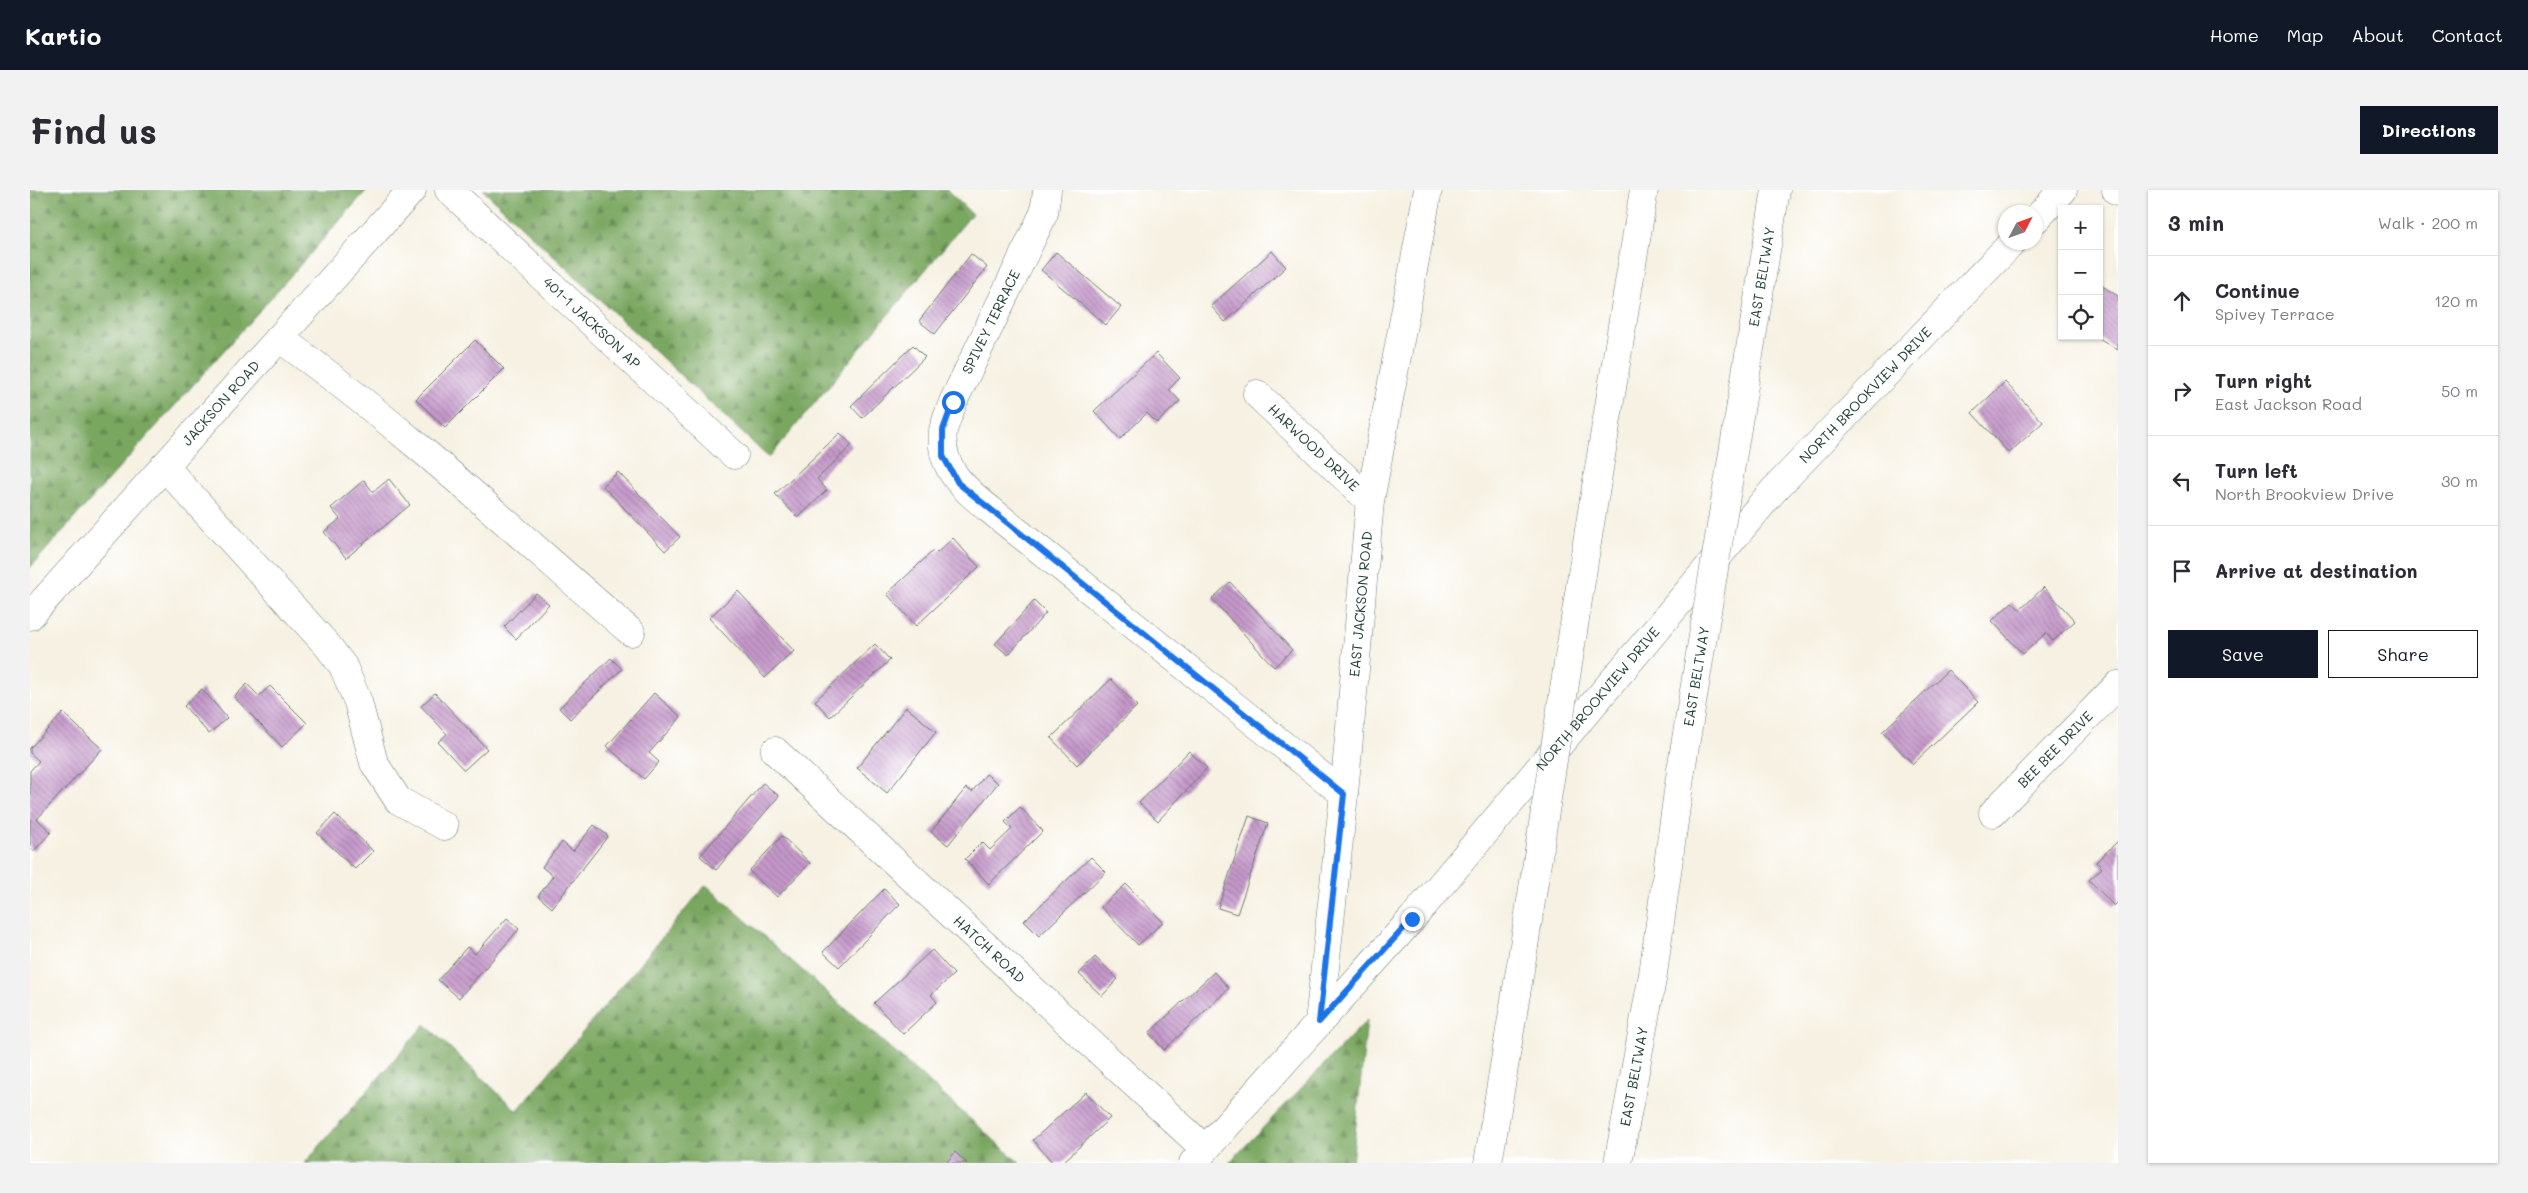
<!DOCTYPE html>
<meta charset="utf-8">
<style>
body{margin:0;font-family:Mali,sans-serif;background:#f2f2f3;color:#2b2b33}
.controls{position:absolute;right:15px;top:15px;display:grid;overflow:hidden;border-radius:0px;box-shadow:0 1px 4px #0004}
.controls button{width:45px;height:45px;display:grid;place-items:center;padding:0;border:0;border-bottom:1px solid #e1e1e2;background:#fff;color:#2b2b33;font:25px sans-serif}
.compass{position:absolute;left:1968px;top:15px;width:45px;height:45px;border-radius:50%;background:#fff;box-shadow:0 1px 4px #0004;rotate:49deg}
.stop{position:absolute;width:15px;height:15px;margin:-11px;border:4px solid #1a73e8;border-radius:50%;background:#fff}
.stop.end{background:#1a73e8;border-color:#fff;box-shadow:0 1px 5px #0008}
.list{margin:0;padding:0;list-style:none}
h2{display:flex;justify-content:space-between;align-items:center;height:65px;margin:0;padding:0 20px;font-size:21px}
h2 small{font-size:16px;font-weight:400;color:#7c7c81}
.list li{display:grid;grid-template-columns:32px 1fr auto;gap:15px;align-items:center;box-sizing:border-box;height:90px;padding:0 20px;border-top:1px solid #e1e1e2}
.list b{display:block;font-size:19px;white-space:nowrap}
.list p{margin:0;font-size:16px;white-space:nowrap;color:#7c7c81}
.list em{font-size:16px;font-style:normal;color:#7c7c81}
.actions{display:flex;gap:10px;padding:15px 20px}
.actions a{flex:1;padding:11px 0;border:1px solid #111827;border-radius:0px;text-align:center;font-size:18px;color:#111827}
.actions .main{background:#111827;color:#fff}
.icon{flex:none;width:28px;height:28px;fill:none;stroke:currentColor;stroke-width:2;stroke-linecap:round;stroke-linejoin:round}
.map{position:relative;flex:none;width:2088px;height:973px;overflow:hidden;border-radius:0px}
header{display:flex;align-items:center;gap:30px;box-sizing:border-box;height:70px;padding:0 25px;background:#111827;color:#fff}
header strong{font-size:24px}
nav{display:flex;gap:28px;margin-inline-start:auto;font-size:18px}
.intro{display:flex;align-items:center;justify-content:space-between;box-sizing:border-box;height:120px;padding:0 30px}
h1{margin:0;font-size:35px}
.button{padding:12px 22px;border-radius:0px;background:#111827;color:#fff;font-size:18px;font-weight:700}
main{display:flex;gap:30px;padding:0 30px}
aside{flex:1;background:#fff;border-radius:0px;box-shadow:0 1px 4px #0004}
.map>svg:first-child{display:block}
</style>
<header>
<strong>Kartio</strong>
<nav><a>Home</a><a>Map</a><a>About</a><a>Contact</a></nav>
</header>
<div class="intro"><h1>Find us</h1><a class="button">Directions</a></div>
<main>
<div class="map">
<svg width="2088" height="973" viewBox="0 0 2088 973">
<defs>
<pattern id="forest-firs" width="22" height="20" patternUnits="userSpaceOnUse" patternTransform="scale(1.25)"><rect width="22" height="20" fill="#7aa761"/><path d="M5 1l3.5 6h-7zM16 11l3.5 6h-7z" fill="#638951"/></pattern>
<pattern id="building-back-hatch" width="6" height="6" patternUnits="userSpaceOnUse" patternTransform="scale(1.25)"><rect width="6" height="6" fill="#c598ca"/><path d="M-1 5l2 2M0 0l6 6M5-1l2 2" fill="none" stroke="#9f7da5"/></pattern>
</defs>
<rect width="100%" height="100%" fill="#fff"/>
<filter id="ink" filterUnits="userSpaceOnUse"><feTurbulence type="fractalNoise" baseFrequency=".02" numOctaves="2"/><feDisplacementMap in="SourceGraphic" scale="10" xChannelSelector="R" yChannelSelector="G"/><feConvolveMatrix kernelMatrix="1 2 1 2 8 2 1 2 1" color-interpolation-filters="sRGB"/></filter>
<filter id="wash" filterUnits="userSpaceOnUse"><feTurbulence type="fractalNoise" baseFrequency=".0096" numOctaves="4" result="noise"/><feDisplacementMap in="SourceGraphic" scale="20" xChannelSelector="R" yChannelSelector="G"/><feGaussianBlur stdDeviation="1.12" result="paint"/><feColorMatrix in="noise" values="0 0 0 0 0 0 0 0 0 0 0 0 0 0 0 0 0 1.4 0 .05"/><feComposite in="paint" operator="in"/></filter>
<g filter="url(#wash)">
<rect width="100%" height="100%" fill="#f6f1e2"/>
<path fill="url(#forest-firs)" stroke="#4c724a" d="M 0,0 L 337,0 L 0,378 Z
M 453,0 L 917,0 L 942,24 L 739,268 Z
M 676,695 L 990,973 L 275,973 L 395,834 L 487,921 Z
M 1337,830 L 1322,973 L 1199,973 Z"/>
<g id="blocks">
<path fill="url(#building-back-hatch)" d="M 1242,61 L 1256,77 L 1195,132 L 1181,116 Z
M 1026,62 L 1091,117 L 1076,135 L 1011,80 Z
M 941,64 L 957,77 L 905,144 L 889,131 Z
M 2069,94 L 2088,106 L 2088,160 L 2069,148 Z
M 445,150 L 474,179 L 415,238 L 386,209 Z
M 883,155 L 895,167 L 832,228 L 821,216 Z
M 1126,163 L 1150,188 L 1139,199 L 1150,211 L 1127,233 L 1117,223 L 1090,249 L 1064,221 Z
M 1975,192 L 2013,232 L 1979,263 L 1942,223 Z
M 810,243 L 822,255 L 787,289 L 797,300 L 768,328 L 745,304 Z
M 588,282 L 650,347 L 635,361 L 573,296 Z
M 359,289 L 380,315 L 316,368 L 294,342 L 310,329 L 301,318 L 334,290 L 343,302 Z
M 923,348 L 949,377 L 886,436 L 857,404 L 904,360 L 907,363 Z
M 1200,392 L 1262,460 L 1244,477 L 1182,409 Z
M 2014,397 L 2045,431 L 2023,451 L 2016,443 L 1993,464 L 1962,431 L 1982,412 L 1990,420 Z
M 708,401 L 764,461 L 735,488 L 679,428 Z
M 506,403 L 519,414 L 486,449 L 474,437 Z
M 1004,411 L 1016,423 L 978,465 L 965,454 Z
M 845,454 L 860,470 L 800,527 L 785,511 Z
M 581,468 L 592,479 L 540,529 L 529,518 Z
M 1918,480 L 1948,512 L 1883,574 L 1852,542 Z
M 1081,489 L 1107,516 L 1047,575 L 1021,548 Z
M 217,494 L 229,506 L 240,496 L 277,533 L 252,557 L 204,507 Z
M 172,499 L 197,528 L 179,544 L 154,516 Z
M 405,503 L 457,559 L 434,580 L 408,552 L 417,544 L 391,516 Z
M 624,503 L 651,527 L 619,563 L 629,572 L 614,589 L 577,556 Z
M 876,517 L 906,542 L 857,603 L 827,578 Z
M 33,523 L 72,559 L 7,629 L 21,642 L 4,661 L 0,658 L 0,581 L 9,571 L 0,563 L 0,558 Z
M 1159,561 L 1177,578 L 1128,631 L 1109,613 Z
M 956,584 L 968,593 L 918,655 L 901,642 L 936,598 L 942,602 Z
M 733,593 L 749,606 L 686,680 L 670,666 Z
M 990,617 L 1013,641 L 959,694 L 935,669 L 952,652 L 960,660 L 982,639 L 975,632 Z
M 305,624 L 343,661 L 325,679 L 287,643 Z
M 1219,626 L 1238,633 L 1207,724 L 1188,718 Z
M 564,635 L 578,646 L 522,718 L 508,706 L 523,686 L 512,677 L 532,652 L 543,661 Z
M 752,646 L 780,673 L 747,707 L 719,681 Z
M 2088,651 L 2088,712 L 2084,716 L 2059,690 L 2072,678 L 2066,672 Z
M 1061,667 L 1076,682 L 1009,746 L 994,731 Z
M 1096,694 L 1133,732 L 1108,755 L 1071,717 Z
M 854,699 L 870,714 L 809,777 L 793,762 Z
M 477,728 L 489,739 L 429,808 L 408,790 L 437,757 L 445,764 Z
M 902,760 L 924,784 L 901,805 L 907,812 L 873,844 L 844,813 Z
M 1065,767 L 1088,789 L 1072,806 L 1049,784 Z
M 1184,782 L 1199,798 L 1134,860 L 1119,843 Z
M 1056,902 L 1080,928 L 1032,973 L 1023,973 L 1003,950 Z
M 925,962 L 937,973 L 916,973 Z"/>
</g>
</g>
<g filter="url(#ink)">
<use href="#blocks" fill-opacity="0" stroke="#6a7c71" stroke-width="1"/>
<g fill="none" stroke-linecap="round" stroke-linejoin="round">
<g stroke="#6a7c71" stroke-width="29">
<g id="minor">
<path id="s1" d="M 419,0 L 704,265"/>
<path d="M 1017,0 L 1014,23 L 923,212 C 920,221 915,232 913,241 C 908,282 941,304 969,327 L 1314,604"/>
<path d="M 2086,0 L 2088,2"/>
<path d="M 2006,29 L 2033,0"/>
<path d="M 249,148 C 374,237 485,342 601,442"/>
<path id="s2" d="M 1227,204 L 1340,311"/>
<path d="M 134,276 L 297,455 L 313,476 L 328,512 L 344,573 L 368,610 L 414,636"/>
<path id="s3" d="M 0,426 L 382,0"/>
<path id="s4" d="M 745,561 L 1175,959"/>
<path id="s5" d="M 1963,623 L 2088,495"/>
<path id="s6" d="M 1289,832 L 1314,604 L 1340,311 L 1398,0"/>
<path id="s7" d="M 1163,973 L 1382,729 L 1743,301 L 1983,52"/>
</g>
</g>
<g stroke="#6a7c71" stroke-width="29">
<g id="highway">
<path id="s8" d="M 1711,214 L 1746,0"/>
<path d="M 1555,365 L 1614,0"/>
<path d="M 1458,973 L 1494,756"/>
<path id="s9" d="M 1588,973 L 1623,784 L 1651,580"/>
</g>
</g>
<use href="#minor" stroke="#fff" stroke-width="28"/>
<use href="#highway" stroke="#fff" stroke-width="28"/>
<g stroke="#6a7c71" stroke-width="29" stroke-linecap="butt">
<g id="highway-bridge">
<path id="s10" d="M 1651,580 L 1711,214"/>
<path d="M 1494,756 L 1555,365"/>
</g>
</g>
<use href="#highway-bridge" stroke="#fff" stroke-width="28"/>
</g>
</g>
<g fill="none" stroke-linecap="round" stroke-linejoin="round" filter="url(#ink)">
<path stroke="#1a73e8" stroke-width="6" d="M 923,212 L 913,240 L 913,266 L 928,293 L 1314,604 L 1289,832 L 1382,729"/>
</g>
<g text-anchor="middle" stroke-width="4" stroke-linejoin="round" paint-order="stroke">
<g font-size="14" fill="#1f3d34" stroke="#fff">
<text dy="5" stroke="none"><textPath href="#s8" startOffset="129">EAST BELTWAY</textPath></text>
<text transform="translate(961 132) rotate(-64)" y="5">SPIVEY TERRACE</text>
<text dy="5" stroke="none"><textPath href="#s1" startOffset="195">401-1 JACKSON AP</textPath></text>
<text dy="5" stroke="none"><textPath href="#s7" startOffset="1021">NORTH BROOKVIEW DRIVE</textPath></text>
<text dy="5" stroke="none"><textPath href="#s3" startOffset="286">JACKSON ROAD</textPath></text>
<text dy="5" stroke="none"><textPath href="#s2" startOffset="78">HARWOOD DRIVE</textPath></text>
<text dy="5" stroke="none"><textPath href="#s6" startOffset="420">EAST JACKSON ROAD</textPath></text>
<text dy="5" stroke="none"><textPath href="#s10" startOffset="95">EAST BELTWAY</textPath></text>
<text dy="5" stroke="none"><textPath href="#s7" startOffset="616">NORTH BROOKVIEW DRIVE</textPath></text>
<text dy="5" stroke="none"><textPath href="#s5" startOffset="89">BEE BEE DRIVE</textPath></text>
<text dy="5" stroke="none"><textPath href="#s4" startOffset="292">HATCH ROAD</textPath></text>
<text dy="5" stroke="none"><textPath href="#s9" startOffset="88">EAST BELTWAY</textPath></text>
</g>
</g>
</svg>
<div class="controls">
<button>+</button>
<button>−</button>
<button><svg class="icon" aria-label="locate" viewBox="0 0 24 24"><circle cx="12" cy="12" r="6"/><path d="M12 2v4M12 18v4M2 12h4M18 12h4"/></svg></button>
</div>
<svg class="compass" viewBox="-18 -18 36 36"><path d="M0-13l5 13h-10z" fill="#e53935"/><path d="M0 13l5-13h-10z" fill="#7c7c81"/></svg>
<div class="stop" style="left:923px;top:212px"></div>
<div class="stop end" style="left:1382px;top:729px"></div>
</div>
<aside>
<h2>3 min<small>Walk · 200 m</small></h2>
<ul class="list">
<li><svg class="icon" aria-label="ahead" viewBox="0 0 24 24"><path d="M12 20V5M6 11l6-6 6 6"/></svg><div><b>Continue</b><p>Spivey Terrace</p></div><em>120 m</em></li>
<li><svg class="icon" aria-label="right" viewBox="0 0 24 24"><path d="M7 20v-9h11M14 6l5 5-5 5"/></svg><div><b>Turn right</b><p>East Jackson Road</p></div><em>50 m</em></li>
<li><svg class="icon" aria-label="left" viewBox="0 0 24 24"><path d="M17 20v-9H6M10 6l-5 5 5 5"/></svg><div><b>Turn left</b><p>North Brookview Drive</p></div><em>30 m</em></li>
<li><svg class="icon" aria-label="arrive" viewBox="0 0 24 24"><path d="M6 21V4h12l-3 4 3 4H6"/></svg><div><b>Arrive at destination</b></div></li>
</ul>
<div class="actions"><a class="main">Save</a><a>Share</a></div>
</aside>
</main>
